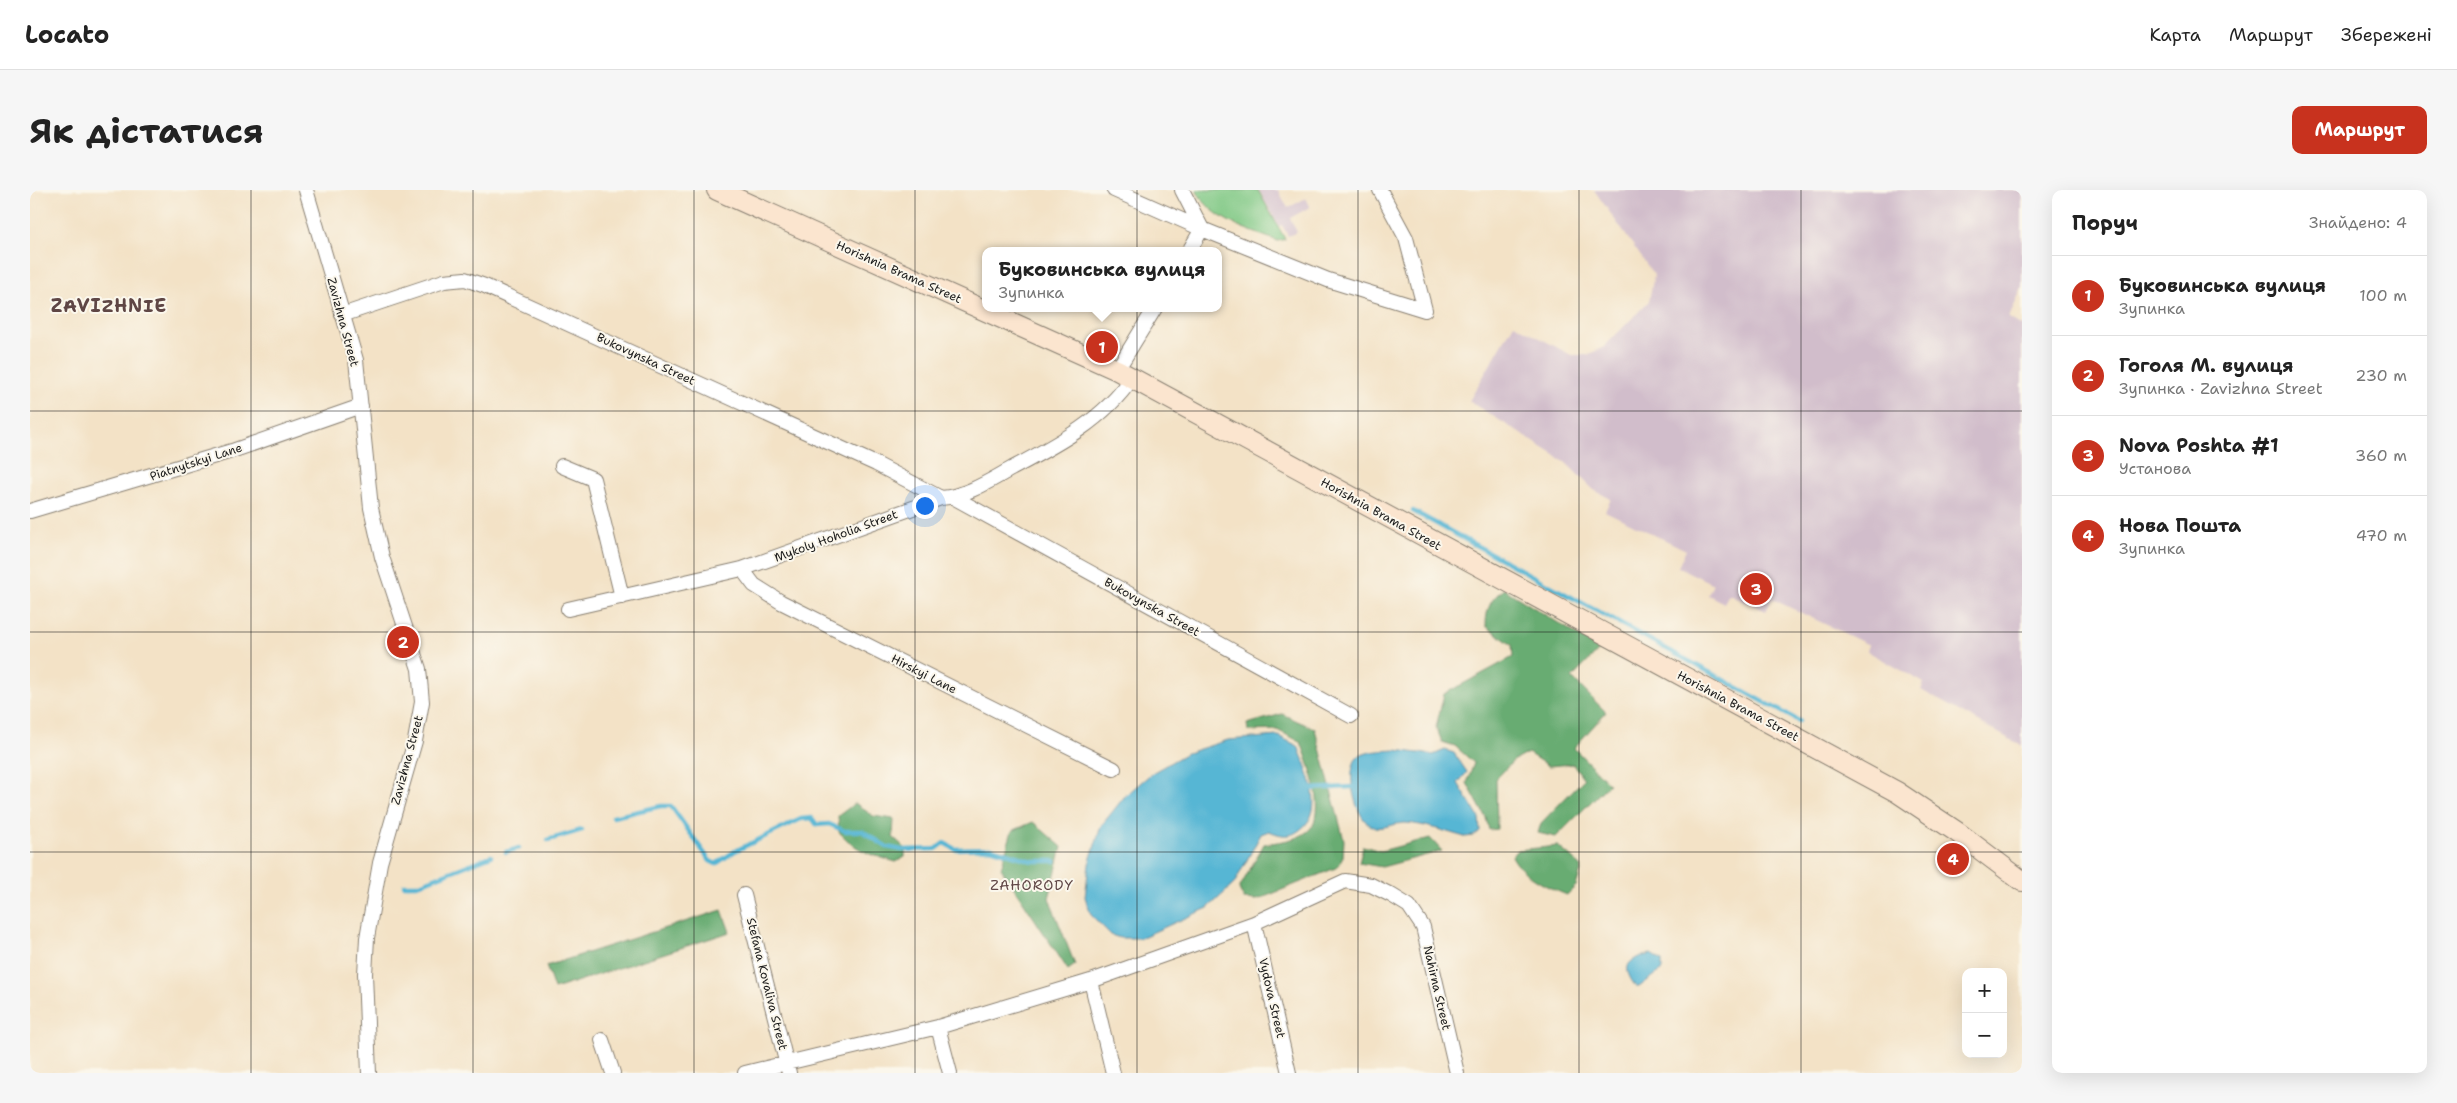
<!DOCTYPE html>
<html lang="uk">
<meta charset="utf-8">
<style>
body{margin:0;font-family:"Shantell Sans",sans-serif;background:#f6f6f6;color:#222}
.controls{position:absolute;right:15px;bottom:15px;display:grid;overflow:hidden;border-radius:10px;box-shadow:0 5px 20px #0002}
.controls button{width:45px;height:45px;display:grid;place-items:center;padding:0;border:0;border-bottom:1px solid #e0e0e0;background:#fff;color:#222;font:25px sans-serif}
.you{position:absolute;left:894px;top:315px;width:18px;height:18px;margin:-12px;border:4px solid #fff;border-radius:50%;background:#1a73e8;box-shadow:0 0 0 8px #1a73e833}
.badge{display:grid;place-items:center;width:32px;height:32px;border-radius:50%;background:#c8321e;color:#fff;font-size:16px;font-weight:700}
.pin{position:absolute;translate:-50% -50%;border:2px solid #fff;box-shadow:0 1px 5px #0006}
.popup{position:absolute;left:952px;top:57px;width:240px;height:65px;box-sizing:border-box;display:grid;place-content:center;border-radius:10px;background:#fff;filter:drop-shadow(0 1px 4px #0005);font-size:16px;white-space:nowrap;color:#767676}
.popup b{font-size:19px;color:#222}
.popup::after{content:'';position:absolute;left:50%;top:100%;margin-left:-10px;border:10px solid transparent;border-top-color:#fff}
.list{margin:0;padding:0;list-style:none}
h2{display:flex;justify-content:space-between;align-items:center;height:65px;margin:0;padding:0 20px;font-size:21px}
h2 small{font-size:16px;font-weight:400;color:#767676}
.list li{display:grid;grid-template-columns:32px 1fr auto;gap:15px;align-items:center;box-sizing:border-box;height:80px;padding:0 20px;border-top:1px solid #e0e0e0}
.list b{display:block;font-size:19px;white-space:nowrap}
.list p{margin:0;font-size:16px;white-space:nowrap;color:#767676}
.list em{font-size:16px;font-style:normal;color:#767676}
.map{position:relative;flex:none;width:1992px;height:883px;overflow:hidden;border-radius:10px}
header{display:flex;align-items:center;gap:30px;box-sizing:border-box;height:70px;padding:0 25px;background:#fff;border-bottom:1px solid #e0e0e0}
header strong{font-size:24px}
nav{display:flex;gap:28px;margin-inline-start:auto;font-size:18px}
.intro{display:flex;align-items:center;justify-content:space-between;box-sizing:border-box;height:120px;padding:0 30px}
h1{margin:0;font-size:35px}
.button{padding:12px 22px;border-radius:10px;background:#c8321e;color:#fff;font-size:18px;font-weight:700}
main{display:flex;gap:30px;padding:0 30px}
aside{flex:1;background:#fff;border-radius:10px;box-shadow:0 5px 20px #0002}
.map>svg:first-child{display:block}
</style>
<header>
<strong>Locato</strong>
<nav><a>Карта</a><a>Маршрут</a><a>Збережені</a></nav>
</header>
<div class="intro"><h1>Як дістатися</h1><a class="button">Маршрут</a></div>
<main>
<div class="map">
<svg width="1992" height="883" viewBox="0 0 1992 883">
<rect width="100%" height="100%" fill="#fbf7ec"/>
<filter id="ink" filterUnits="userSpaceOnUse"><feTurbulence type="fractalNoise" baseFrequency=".02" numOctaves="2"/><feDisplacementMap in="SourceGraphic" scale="10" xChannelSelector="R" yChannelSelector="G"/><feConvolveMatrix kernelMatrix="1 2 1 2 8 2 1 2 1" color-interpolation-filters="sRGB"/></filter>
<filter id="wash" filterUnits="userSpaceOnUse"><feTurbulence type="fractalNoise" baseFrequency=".0096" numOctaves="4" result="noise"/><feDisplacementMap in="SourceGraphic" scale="20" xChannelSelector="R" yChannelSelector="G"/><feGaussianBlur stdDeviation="1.12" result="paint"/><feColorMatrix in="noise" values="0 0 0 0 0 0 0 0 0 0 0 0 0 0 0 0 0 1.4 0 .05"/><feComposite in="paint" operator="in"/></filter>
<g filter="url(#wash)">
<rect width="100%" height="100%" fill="#f3e2c6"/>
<path fill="#d1bdcb" d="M 1229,0 L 1248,0 L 1258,18 L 1276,8 L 1280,17 L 1260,28 L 1267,42 L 1258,46 L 1252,35 L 1249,36 Z
M 1564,0 L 1992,0 L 1992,97 L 1979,128 L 1992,136 L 1992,556 L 1891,500 L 1894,493 L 1837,461 L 1839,455 L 1742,409 L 1736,421 L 1699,404 L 1694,413 L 1678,405 L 1683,394 L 1648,377 L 1656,360 L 1575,321 L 1581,309 L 1564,300 L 1534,271 L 1439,211 L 1484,134 L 1541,165 L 1558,165 L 1574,157 L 1619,111 L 1624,85 Z"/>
<path fill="#7fc884" stroke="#4e7250" d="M 1166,0 L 1228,0 L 1255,49 L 1248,51 C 1216,39 1183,31 1166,0 Z"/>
<path fill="#67ac72" stroke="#426447" d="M 1474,399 L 1570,459 L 1542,488 L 1576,522 L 1544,558 L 1579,594 L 1526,647 L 1508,643 L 1511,633 L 1554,589 L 1543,574 L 1518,576 L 1498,563 L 1483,571 L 1466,589 L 1467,639 L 1459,640 L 1456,628 L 1437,593 L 1444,573 L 1425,556 L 1412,552 L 1406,537 L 1414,504 L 1483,467 L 1482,455 L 1456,436 C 1456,420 1460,409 1474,399 Z
M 1252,524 L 1285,539 L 1314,650 L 1313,667 L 1308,677 L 1227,710 L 1214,709 L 1209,699 L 1234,654 C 1247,652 1260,651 1272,645 C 1303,630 1279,575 1271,552 L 1247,540 L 1218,541 L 1217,534 Z
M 825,613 L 843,626 L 864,629 L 863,647 L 875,658 L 875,667 L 866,672 C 839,664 828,662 809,642 L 808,626 Z
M 1003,632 L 1032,657 L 1019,708 L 1045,775 L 1038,780 L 971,678 L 982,641 Z
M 1400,648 L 1412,661 L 1352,677 L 1329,673 L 1333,656 L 1351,661 Z
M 1528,656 L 1552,677 L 1546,696 L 1537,705 C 1517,697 1492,686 1482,666 L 1487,660 Z
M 692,720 L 700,742 L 524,799 L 516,776 Z"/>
<path fill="#56b6d4" stroke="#396978" d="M 1248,546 L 1268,556 C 1277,581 1297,619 1271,639 C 1260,648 1252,646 1239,641 L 1231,644 L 1204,694 L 1178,718 L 1110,748 L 1090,748 L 1081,745 L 1061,725 L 1055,707 L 1059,674 L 1071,636 L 1095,606 L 1122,583 L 1157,563 L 1198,550 Z
M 1366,560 L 1403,565 L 1415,560 L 1424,563 L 1437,582 L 1428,593 L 1449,628 L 1450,641 L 1444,646 L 1435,647 C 1416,642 1395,634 1375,633 C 1365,633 1354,639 1345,637 C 1325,634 1314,579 1328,567 C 1338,560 1354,561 1366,560 Z
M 1621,764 L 1632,771 L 1632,780 L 1609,797 L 1606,797 C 1589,774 1600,769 1621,764 Z"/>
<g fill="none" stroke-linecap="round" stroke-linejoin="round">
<path stroke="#56b6d4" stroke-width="4.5" d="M 1383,321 L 1769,531
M 1277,599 L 1323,597
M 583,627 L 631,616 L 641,616 L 680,671 L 686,674 L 705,661 L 771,629 L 782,628 L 787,635 L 799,634 L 815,641 L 832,641 L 857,657 L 872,660 L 906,659 L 914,653 L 925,659 L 961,658 L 1002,671 L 1025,671
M 518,650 L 552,640
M 476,662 L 489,658
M 374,695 L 387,695 L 461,666"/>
</g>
</g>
<g filter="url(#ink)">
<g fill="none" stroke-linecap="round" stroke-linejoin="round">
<g stroke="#887f71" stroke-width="16">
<path id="street" d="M 276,0 L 326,170 L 341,318 L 352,367 L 389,479 L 392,512 L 385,551 L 350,673 L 337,748 L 335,784 L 339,883
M 1084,0 L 1172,39 L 1298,90 L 1395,120
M 1152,0 L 1172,39 L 1159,61
M 1350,0 L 1376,48 L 1395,120
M 312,125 L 414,91 L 435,89 L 455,96 L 846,274 L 911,308
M 1087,180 L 1125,118
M 532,276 L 563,289 L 592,407
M 923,307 L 1321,526
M 0,321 L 202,261 L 331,216
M 712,379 L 724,395 L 751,412 L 1084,579
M 538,419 L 712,379 L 911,308 C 937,306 959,291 981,279 C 1026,255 1073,231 1102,188
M 714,705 L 759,883
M 1224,733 L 1259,883
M 1061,791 L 1083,883
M 908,837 L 920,883
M 572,850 L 583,883
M 715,883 L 908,837 L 1061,791 L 1224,733 L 1315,691 L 1341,695 L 1361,705 L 1379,716 L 1393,737 L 1427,883"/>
</g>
<g stroke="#887f71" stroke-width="22">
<path id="secondary" d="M 687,0 L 1087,180 L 1867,602 L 1927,642 L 1992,691"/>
</g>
<use href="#street" stroke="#fff" stroke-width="14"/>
<use href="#secondary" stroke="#fbe5cf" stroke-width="20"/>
</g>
</g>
<path fill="none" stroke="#1c1c1c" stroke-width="1" stroke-opacity="0.55" d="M 221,0 L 221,883M 443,0 L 443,883M 664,0 L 664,883M 885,0 L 885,883M 1107,0 L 1107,883M 1328,0 L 1328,883M 1549,0 L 1549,883M 1771,0 L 1771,883M 0,221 L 1992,221M 0,442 L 1992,442M 0,662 L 1992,662"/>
<g text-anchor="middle" stroke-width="4" stroke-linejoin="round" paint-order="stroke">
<g font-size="12" fill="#1c1c1c" stroke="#fbf7ec">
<text transform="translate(869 82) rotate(24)" y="4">Horishnia Brama Street</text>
<text transform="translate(313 132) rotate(75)" y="4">Zavizhna Street</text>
<text transform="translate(616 169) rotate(25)" y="4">Bukovynska Street</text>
<text transform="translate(166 272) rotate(-18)" y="4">Piatnytskyi Lane</text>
<text transform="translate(1351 324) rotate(29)" y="4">Horishnia Brama Street</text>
<text transform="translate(806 346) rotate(-20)" y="4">Mykoly Hoholia Street</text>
<text transform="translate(1122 417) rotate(29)" y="4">Bukovynska Street</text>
<text transform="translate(894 484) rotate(27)" y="4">Hirskyi Lane</text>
<text transform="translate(1708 516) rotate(28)" y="4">Horishnia Brama Street</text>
<text transform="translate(377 570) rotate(-75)" y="4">Zavizhna Street</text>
<text transform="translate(737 794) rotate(76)" y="4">Stefana Kovaliva Street</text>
<text transform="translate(1407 798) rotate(77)" y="4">Nahirna Street</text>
<text transform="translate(1242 808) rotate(77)" y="4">Vydova Street</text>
</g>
<g font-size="14" letter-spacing="1" fill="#5f4645" stroke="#fbf7ec">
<text x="1002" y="700">ZAHORODY</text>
</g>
<g font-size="18" font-weight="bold" letter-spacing="1" fill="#5f4645" stroke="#fbf7ec">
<text x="79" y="122">ZAVIZHNIE</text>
</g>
</g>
</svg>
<div class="controls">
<button>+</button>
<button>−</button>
</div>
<div class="you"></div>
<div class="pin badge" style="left:1072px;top:157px">1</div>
<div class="popup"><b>Буковинська вулиця</b>Зупинка</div>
<div class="pin badge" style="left:373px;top:452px">2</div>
<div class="pin badge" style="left:1726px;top:399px">3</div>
<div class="pin badge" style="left:1923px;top:669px">4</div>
</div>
<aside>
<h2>Поруч<small>Знайдено: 4</small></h2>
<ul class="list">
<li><span class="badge">1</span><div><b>Буковинська вулиця</b><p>Зупинка</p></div><em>100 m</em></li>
<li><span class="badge">2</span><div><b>Гоголя М. вулиця</b><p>Зупинка · Zavizhna Street</p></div><em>230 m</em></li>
<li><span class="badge">3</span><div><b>Nova Poshta #1</b><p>Установа</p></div><em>360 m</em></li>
<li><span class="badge">4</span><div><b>Нова Пошта</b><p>Зупинка</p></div><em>470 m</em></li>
</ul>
</aside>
</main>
